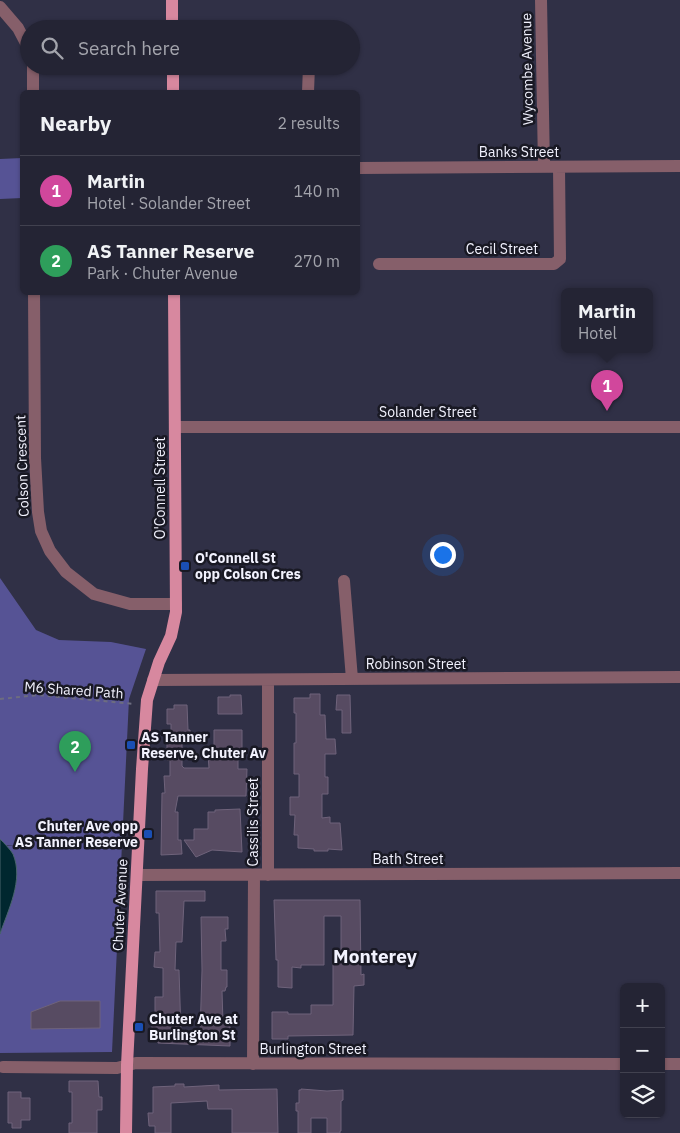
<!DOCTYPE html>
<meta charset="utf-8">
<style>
body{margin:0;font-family:"IBM Plex Sans",sans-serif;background:#2c2c3c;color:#f1f3f6}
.controls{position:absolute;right:15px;bottom:15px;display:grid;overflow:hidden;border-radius:8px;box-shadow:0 1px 4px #0004}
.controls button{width:45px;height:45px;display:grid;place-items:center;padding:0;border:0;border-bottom:1px solid #41414f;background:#242434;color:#f1f3f6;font:25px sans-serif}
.you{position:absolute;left:442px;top:554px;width:18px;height:18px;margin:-12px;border:4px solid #fff;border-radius:50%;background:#1a73e8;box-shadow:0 0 0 8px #1a73e833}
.badge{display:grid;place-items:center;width:32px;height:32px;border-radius:50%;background:#95b2f1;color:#fff;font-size:16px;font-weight:700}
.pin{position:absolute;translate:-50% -41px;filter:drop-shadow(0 1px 2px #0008)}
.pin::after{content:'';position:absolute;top:26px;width:18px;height:15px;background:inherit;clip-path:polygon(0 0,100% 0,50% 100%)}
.popup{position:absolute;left:561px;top:288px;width:92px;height:65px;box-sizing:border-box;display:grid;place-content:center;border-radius:8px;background:#242434;filter:drop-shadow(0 1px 4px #0005);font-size:16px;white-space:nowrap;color:#a3a4ac}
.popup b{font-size:19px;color:#f1f3f6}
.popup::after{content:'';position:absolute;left:50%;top:100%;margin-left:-10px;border:10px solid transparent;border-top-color:#242434}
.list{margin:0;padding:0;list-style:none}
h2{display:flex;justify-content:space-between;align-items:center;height:65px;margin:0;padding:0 20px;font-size:21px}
h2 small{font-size:16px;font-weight:400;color:#a3a4ac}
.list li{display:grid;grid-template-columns:32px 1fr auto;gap:15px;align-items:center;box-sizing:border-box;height:70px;padding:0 20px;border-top:1px solid #41414f}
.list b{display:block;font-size:19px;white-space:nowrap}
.list p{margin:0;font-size:16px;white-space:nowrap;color:#a3a4ac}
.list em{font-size:16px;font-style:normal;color:#a3a4ac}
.icon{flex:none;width:28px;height:28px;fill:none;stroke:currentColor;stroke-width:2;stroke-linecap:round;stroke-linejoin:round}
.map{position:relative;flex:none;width:680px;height:1133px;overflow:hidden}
.search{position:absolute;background:#242434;box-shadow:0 1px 4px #0004;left:20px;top:20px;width:340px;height:55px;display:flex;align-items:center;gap:12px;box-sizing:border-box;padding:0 18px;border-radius:28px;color:#a3a4ac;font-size:19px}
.panel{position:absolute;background:#242434;box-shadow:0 1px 4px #0004;left:20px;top:90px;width:340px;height:205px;border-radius:8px}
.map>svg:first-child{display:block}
</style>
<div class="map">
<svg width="680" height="1133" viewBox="0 0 680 1133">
<rect width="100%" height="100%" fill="#303046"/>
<path fill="#565395" d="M 22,158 L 22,198 L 0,199 L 0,159 Z
M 0,578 L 36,630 L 59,640 L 111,642 L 146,649 L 129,699 L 112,1052 L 0,1053 L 0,846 L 19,845 L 0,845 Z"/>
<path fill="#00272f" stroke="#49646d" d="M 0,839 C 4,843 10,849 13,854 C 24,880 8,910 0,934 Z"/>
<path fill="#574b62" stroke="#6f637b" d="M 310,694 L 320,694 L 320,715 L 325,715 L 326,739 L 335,739 L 336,754 L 325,754 L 325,777 L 328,777 L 328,794 L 322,794 L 322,818 L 330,817 L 330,823 L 340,823 L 342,850 L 328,849 L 328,851 L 314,851 L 314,849 L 298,848 L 298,835 L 294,835 L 295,815 L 290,815 L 290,797 L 299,797 L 299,774 L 294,774 L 294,743 L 296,743 L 296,713 L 294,713 L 294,698 L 310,698 Z
M 230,695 L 241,695 L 242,714 L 218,714 L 218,697 L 230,697 Z
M 337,695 L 350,695 L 351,733 L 342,733 L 342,710 L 336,710 Z
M 174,705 L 187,705 L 188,730 L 190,730 L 190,741 L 182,741 L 182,766 L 184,768 L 209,768 L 208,754 L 214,754 L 214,730 L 242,730 L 242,750 L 238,750 L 238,769 L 247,769 L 246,796 L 178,796 L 175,812 L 178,812 L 178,840 L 181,840 L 182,854 L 161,855 L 162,793 L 165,793 L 164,776 L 170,776 L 170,760 L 167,760 L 167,741 L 171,741 L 171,724 L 167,724 L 167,709 L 174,709 Z
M 240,809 L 242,852 L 212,850 L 196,857 L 184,840 L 194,840 L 194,829 L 208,829 L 208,812 L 215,812 L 215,810 Z
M 156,891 L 205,891 L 205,901 L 184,901 L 182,942 L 176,942 L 175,970 L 179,970 L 181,1034 L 200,1034 L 202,970 L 201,917 L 228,917 L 228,929 L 225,929 L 226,941 L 221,941 L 221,970 L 227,970 L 227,987 L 226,987 L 225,991 L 222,991 L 223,1023 L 230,1023 L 230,1046 L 158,1043 L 158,1037 L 152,1037 L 152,1023 L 155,1023 L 155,997 L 163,997 L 163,968 L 154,967 L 155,952 L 160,952 L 159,913 L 156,913 Z
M 274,900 L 360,900 L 361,975 L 364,974 L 364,985 L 354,986 L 353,1035 L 288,1036 L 288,1039 L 272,1039 L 272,1012 L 288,1012 L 288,1014 L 311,1014 L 311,1005 L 333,1005 L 333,958 L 341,958 L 341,916 L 324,916 L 324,965 L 301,965 L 301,968 L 292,967 L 292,988 L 278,987 L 278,960 L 276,960 Z
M 60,1001 L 100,1001 L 100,1028 L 31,1029 L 31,1012 Z
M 69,1081 L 98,1081 L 99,1097 L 102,1097 L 102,1110 L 97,1110 L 97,1133 L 69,1133 L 69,1123 L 72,1123 L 72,1092 L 69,1092 Z
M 175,1084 L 184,1084 L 184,1087 L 219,1085 L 219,1090 L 277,1089 L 278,1133 L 232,1133 L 232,1109 L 208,1109 L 207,1101 L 171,1103 L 171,1133 L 155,1133 L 155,1126 L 149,1126 L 148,1113 L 153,1113 L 153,1087 L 175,1086 Z
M 301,1089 L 327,1091 L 343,1090 L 343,1100 L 341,1101 L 341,1131 L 340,1131 L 340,1133 L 327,1133 L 327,1118 L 311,1118 L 311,1133 L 298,1133 L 298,1111 L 296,1111 L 296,1103 L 299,1103 L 299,1090 L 301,1090 Z
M 8,1092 L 21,1092 L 21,1098 L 30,1098 L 30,1120 L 21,1120 L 21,1128 L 12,1128 L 12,1123 L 8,1123 Z"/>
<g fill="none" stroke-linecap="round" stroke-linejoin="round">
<path stroke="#6d6d80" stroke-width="2" stroke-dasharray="4 4" stroke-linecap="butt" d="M 0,699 L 38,695 L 135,704"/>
<path stroke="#865f6a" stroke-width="12" d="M 541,0 L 544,167
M 0,7 L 18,28 L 29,49
M 33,66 L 33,92
M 308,92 L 309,66
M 358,168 L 680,166
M 379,264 L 554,264 L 560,259 L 559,167
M 34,292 L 35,458 L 38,512 L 41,531 L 50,551 L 66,572 L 94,594 L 130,604 L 176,604
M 175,427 L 680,427
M 344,581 L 352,679
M 153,680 L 680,677
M 137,875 L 680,873
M 268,875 L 268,680
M 253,1064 L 254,875
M 661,1064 L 680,1064
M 3,1067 L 117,1068 L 136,1063 L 624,1064"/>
<path stroke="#d7889f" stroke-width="12" d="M 172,0 L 172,29
M 173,66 L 173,92
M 126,1133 L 127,1065 L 142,769 L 147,700 L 159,662 L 171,636 L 176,612 L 174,292"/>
</g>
<g fill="#1a4fb4" stroke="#191924" stroke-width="2">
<rect x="180" y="561" width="10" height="10" rx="2.5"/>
<rect x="126" y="740" width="10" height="10" rx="2.5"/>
<rect x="143" y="829" width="10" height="10" rx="2.5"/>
<rect x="134" y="1022" width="10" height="10" rx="2.5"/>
</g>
<g text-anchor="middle" stroke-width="5" stroke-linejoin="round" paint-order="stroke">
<g font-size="14" fill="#f2f2fe" stroke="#191924">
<text transform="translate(527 69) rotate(-91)" y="5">Wycombe Avenue</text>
<text x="519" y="157">Banks Street</text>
<text x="502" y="254">Cecil Street</text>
<text x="428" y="417">Solander Street</text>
<text transform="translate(22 466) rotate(-92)" y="5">Colson Crescent</text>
<text transform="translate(160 488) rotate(-90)" y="5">O'Connell Street</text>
<text x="416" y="669">Robinson Street</text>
<text transform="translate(74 690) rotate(4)" y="5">M6 Shared Path</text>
<text transform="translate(253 822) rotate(-90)" y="5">Cassilis Street</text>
<text x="408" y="864">Bath Street</text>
<text transform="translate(120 905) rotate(-87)" y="5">Chuter Avenue</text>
<text x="313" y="1054">Burlington Street</text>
</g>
<g font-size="14" font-weight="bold" fill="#f2f2fe" stroke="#191924" text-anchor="start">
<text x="195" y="563">O'Connell St<tspan x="195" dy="16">opp Colson Cres</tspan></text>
<text x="141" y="742">AS Tanner<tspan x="141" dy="16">Reserve, Chuter Av</tspan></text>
<text x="138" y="831" text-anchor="end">Chuter Ave opp<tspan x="138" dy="16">AS Tanner Reserve</tspan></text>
<text x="149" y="1024">Chuter Ave at<tspan x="149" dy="16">Burlington St</tspan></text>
</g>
<g font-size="19" font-weight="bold" fill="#f2f2fe" stroke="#191924">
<text x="375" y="963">Monterey</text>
</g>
</g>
</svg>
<div class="controls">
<button>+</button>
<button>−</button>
<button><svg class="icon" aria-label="layers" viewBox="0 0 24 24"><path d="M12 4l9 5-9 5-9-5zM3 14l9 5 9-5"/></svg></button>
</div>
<div class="you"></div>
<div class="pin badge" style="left:607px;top:411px;background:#d1479c">1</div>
<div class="popup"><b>Martin</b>Hotel</div>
<div class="pin badge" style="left:75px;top:772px;background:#2e9e5b">2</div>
<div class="search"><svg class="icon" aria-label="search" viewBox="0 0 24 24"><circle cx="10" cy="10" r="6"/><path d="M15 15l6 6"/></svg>Search here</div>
<section class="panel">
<h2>Nearby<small>2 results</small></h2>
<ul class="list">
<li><span class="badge" style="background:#d1479c">1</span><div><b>Martin</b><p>Hotel · Solander Street</p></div><em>140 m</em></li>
<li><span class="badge" style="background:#2e9e5b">2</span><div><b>AS Tanner Reserve</b><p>Park · Chuter Avenue</p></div><em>270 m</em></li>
</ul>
</section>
</div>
